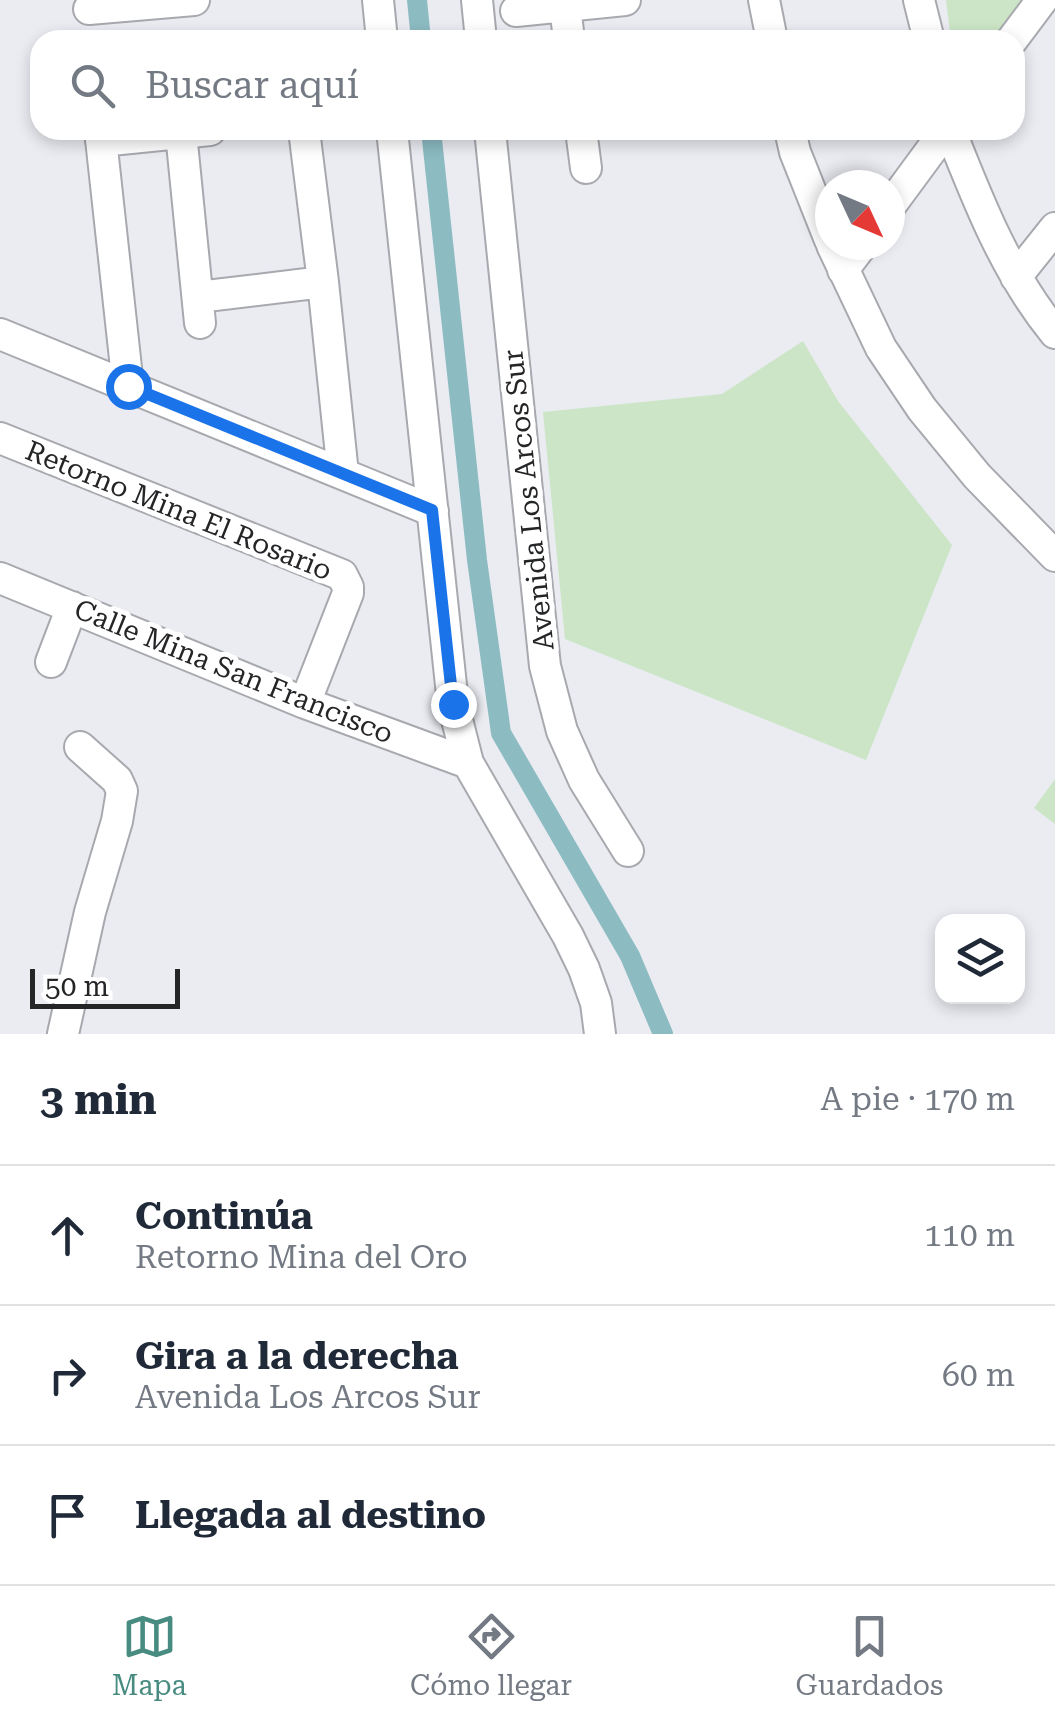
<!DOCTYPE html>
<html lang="es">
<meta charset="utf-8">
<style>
body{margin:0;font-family:"Roboto Serif",serif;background:#f2f2f3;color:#1f2937}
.controls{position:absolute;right:30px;bottom:30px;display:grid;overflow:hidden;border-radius:20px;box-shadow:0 5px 15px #0003}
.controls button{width:90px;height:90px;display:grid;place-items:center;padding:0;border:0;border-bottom:2px solid #e0e1e3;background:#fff;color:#1f2937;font:50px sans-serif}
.compass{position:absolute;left:815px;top:170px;width:90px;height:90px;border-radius:50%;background:#fff;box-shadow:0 5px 15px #0003;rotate:134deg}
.scale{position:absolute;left:30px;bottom:25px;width:150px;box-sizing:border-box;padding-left:10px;border:5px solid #242527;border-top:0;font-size:28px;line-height:35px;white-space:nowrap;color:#242527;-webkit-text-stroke:8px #fff;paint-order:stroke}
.stop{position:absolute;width:30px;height:30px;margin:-22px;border:8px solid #1a73e8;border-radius:50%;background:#fff}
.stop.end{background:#1a73e8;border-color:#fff;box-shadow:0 2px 10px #0008}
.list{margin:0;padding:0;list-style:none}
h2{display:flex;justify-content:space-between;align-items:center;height:130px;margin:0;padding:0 40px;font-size:42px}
h2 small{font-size:32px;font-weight:400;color:#747a83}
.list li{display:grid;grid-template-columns:65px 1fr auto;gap:30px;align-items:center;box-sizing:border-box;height:140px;padding:0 40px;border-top:2px solid #e0e1e3}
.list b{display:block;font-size:38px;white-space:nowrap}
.list p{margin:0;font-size:32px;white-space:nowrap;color:#747a83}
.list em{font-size:32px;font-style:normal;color:#747a83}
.icon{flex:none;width:55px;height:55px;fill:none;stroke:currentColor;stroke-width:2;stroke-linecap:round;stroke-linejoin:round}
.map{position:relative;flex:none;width:1055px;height:1034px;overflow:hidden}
.search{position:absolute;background:#fff;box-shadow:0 5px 15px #0003;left:30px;right:30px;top:30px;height:110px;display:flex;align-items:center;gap:25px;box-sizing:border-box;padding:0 35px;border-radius:30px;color:#747a83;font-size:38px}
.sheet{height:550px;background:#fff}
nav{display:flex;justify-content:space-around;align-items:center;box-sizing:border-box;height:140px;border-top:2px solid #e0e1e3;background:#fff;font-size:28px;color:#747a83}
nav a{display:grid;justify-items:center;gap:5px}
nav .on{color:#488c81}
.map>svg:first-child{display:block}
</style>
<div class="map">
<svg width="1055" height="1034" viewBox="0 0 1055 1034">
<rect width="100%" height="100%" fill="#eaecf2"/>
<path fill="#cce5c6" d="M 946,0 L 1029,0 L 1000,40 L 951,40 Z
M 803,341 L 838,401 L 952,545 L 866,760 L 565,639 L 543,412 L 722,394 Z
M 1055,779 L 1055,824 L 1034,808 Z"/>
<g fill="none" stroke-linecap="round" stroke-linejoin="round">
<path stroke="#8cbbc2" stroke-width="20" d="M 417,0 L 421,40
M 431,130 L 477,560 L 501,733 L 630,956 L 663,1034"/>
<g stroke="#a7a9af" stroke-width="34">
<path id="minor" d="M 378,0 L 382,40
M 477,0 L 481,40
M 764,0 L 772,40
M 919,0 L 929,40
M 565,6 L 569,40
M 89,9 L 194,0
M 516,11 L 625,0
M 1012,40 L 1042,0
M 100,130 L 128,386
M 304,130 L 323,282 L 343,474
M 392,130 L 453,704 L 468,763 L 568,936 L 584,969 L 596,1003 L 600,1034
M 490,130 L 545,666 L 562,731 L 584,780 L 628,851
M 581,130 L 586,168
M 790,130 L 795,152 L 830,240
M 950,130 C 978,201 1006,273 1055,333
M 181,133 L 200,323
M 101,141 L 210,130
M 890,206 L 946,130
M 832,245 L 881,348 L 922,409 L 977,476 L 1055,556
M 843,270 L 862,245
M 1016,277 L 1055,228
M 198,297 L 323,282
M 0,334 L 433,511
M 0,438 L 342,575 L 348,587 L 348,593 L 305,703
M 0,578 L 305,703 L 468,763
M 51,662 L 72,607
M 63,1034 L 90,912 L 117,821 L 122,791 L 117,780 L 80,747"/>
</g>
<use href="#minor" stroke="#fff" stroke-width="30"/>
</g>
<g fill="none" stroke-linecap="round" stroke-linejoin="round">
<path stroke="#1a73e8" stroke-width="12" d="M 128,386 L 432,510 L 453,704"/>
</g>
<g text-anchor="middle" stroke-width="10" stroke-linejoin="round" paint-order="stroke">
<g font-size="28" fill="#242527" stroke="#fff">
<text transform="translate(528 500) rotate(-96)" y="10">Avenida Los Arcos Sur</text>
<text transform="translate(179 510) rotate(22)" y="10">Retorno Mina El Rosario</text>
<text transform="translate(234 671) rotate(22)" y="10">Calle Mina San Francisco</text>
</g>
</g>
</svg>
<div class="controls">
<button><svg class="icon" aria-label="layers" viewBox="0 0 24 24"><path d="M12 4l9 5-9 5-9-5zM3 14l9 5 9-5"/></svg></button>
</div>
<svg class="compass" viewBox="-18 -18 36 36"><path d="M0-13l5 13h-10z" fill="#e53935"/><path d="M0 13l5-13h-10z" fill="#747a83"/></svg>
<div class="scale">50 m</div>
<div class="stop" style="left:128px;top:386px"></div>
<div class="stop end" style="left:453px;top:704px"></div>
<div class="search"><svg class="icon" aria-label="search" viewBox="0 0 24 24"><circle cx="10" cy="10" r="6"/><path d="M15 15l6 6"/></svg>Buscar aquí</div>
</div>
<section class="sheet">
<h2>3 min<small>A pie · 170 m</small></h2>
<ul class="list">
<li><svg class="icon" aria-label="ahead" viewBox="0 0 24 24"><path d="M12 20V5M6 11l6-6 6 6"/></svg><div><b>Continúa</b><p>Retorno Mina del Oro</p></div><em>110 m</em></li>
<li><svg class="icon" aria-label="right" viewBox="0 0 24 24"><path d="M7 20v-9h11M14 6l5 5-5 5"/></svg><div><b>Gira a la derecha</b><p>Avenida Los Arcos Sur</p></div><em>60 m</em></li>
<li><svg class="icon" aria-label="arrive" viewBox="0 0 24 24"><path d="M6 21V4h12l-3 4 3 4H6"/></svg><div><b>Llegada al destino</b></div></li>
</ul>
</section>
<nav>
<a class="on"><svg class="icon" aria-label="map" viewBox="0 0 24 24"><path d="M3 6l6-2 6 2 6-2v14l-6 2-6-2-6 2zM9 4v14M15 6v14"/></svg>Mapa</a>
<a><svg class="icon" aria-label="directions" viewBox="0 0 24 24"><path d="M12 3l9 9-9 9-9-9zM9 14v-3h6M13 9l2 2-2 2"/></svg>Cómo llegar</a>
<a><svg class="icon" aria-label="saved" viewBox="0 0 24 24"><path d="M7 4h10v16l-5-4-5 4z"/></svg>Guardados</a>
</nav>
